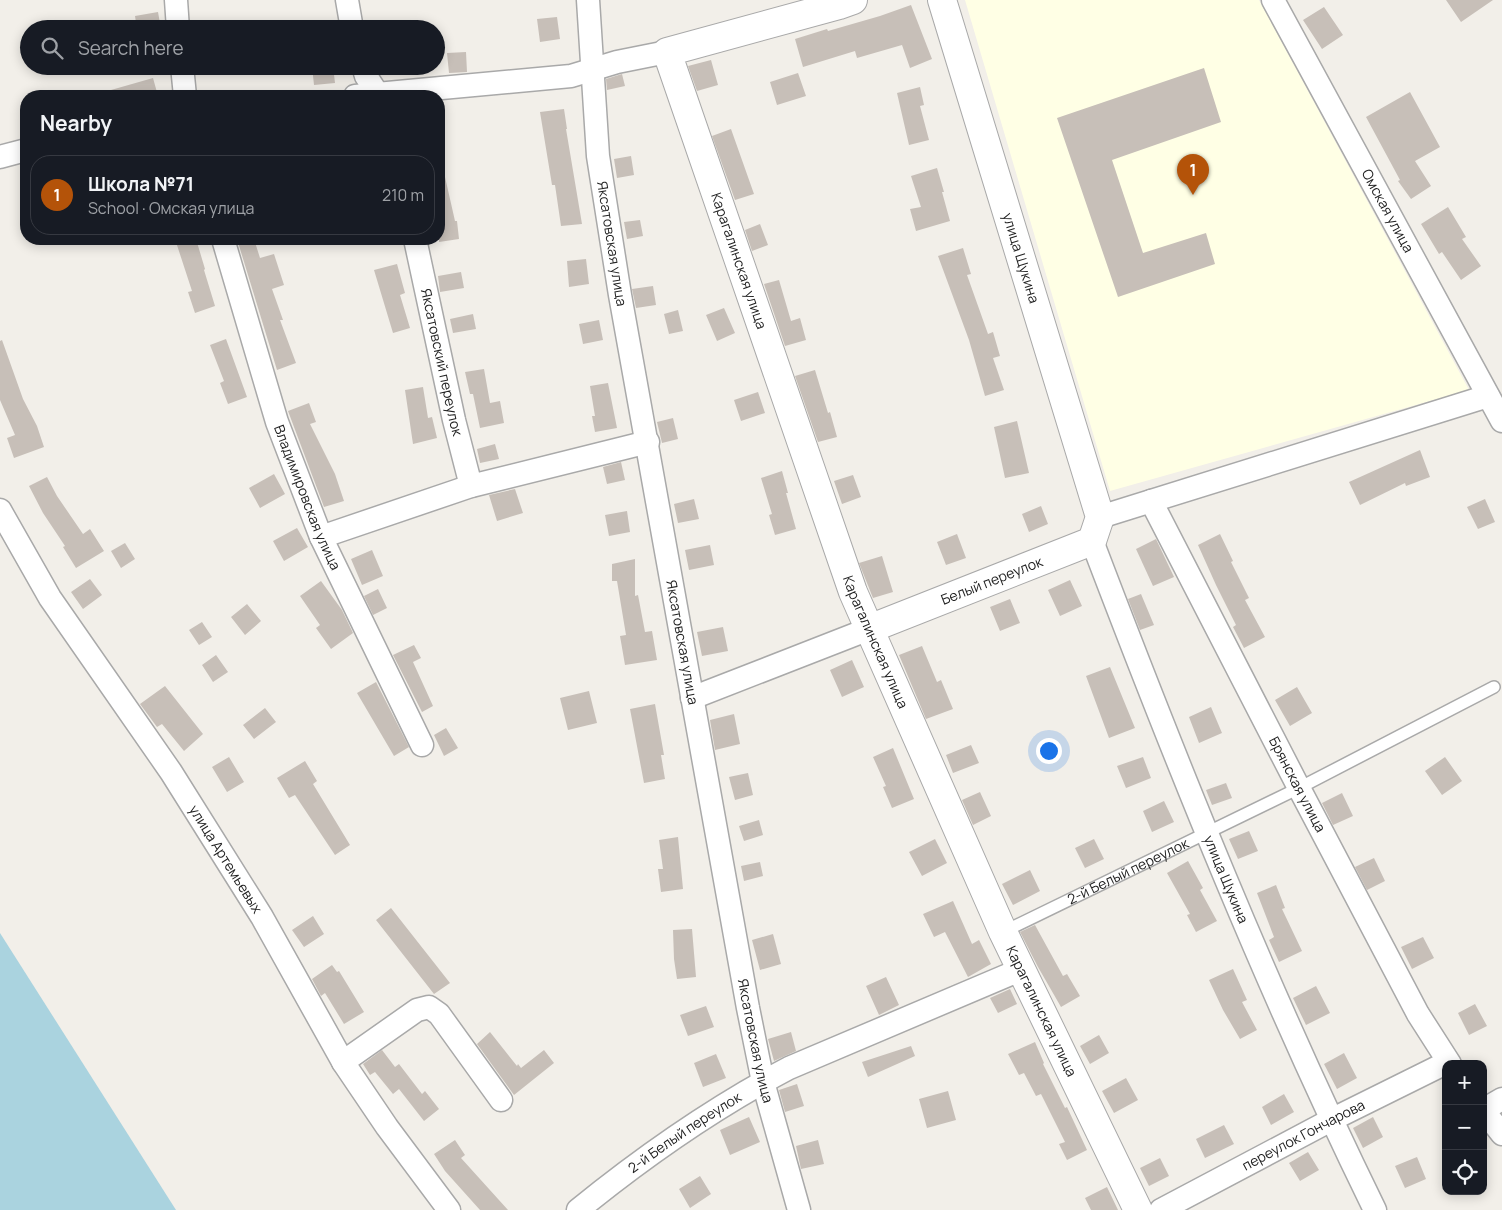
<!DOCTYPE html>
<meta charset="utf-8">
<style>
body{margin:0;font-family:Manrope,sans-serif;background:#20242c;color:#f1f3f6}
.controls{position:absolute;right:15px;bottom:15px;display:grid;overflow:hidden;border-radius:10px;box-shadow:0 2px 12px #0003}
.controls button{width:45px;height:45px;display:grid;place-items:center;padding:0;border:0;border-bottom:1px solid #363941;background:#171b24;color:#f1f3f6;font:25px sans-serif}
.you{position:absolute;left:1048px;top:750px;width:18px;height:18px;margin:-12px;border:4px solid #fff;border-radius:50%;background:#1a73e8;box-shadow:0 0 0 8px #1a73e833}
.badge{display:grid;place-items:center;width:32px;height:32px;border-radius:50%;background:#b45309;color:#fff;font-size:16px;font-weight:700}
.pin{position:absolute;translate:-50% -41px;filter:drop-shadow(0 1px 2px #0008)}
.pin::after{content:'';position:absolute;top:26px;width:18px;height:15px;background:inherit;clip-path:polygon(0 0,100% 0,50% 100%)}
.list{margin:0;padding:0;list-style:none}
h2{display:flex;justify-content:space-between;align-items:center;height:65px;margin:0;padding:0 20px;font-size:21px}
h2 small{font-size:16px;font-weight:400;color:#9ea1a6}
.list li{display:grid;grid-template-columns:32px 1fr auto;gap:15px;align-items:center;box-sizing:border-box;height:80px;margin:0 10px 10px;padding:0 10px;border:1px solid #363941;border-radius:20px}
.list b{display:block;font-size:19px;white-space:nowrap}
.list p{margin:0;font-size:16px;white-space:nowrap;color:#9ea1a6}
.list em{font-size:16px;font-style:normal;color:#9ea1a6}
.icon{flex:none;width:28px;height:28px;fill:none;stroke:currentColor;stroke-width:2;stroke-linecap:round;stroke-linejoin:round}
.map{position:relative;flex:none;width:1502px;height:1210px;overflow:hidden}
.search{position:absolute;background:#171b24;box-shadow:0 2px 12px #0003;left:20px;top:20px;width:425px;height:55px;display:flex;align-items:center;gap:12px;box-sizing:border-box;padding:0 18px;border-radius:28px;color:#9ea1a6;font-size:19px}
.panel{position:absolute;background:#171b24;box-shadow:0 2px 12px #0003;left:20px;top:90px;width:425px;height:155px;border-radius:20px}
.map>svg:first-child{display:block}
</style>
<div class="map">
<svg width="1502" height="1210" viewBox="0 0 1502 1210">
<rect width="100%" height="100%" fill="#f2efe9"/>
<path fill="#ffffe5" d="M 965,0 L 1259,0 L 1469,390 L 1110,491 Z"/>
<path fill="#aad3df" d="M 0,933 L 176,1210 L 0,1210 Z"/>
<path fill="#c7bfb8" d="M 1446,0 L 1493,0 L 1461,22 Z
M 911,5 L 932,59 L 910,68 L 902,45 L 857,58 L 855,51 L 803,67 L 795,39 L 827,29 L 828,31 L 880,16 Z
M 1324,7 L 1343,35 L 1322,49 L 1303,20 Z
M 158,12 L 161,29 L 137,29 L 135,16 Z
M 557,17 L 560,39 L 540,42 L 537,19 Z
M 466,52 L 467,72 L 449,73 L 447,53 Z
M 711,60 L 718,85 L 697,91 L 688,66 Z
M 312,66 L 333,66 L 335,83 L 314,85 Z
M 1204,68 L 1221,122 L 1112,160 L 1143,253 L 1206,233 L 1215,264 L 1118,297 L 1057,118 Z
M 798,73 L 806,96 L 777,105 L 770,82 Z
M 622,74 L 625,86 L 607,90 L 606,79 Z
M 153,78 L 158,96 L 105,96 L 104,92 Z
M 920,87 L 924,105 L 920,106 L 929,140 L 909,145 L 897,93 Z
M 1410,92 L 1440,147 L 1415,161 L 1431,186 L 1411,199 L 1398,181 L 1400,180 L 1366,117 Z
M 564,109 L 567,129 L 566,129 L 582,224 L 561,226 L 555,185 L 552,185 L 540,112 Z
M 731,129 L 754,194 L 735,200 L 712,136 Z
M 631,156 L 634,175 L 617,178 L 614,159 Z
M 937,168 L 944,192 L 942,192 L 950,221 L 916,231 L 910,209 L 921,207 L 911,176 Z
M 439,177 L 445,177 L 455,221 L 457,221 L 459,239 L 439,242 Z
M 1448,207 L 1466,237 L 1462,239 L 1481,266 L 1461,280 L 1442,252 L 1439,254 L 1421,224 Z
M 640,220 L 643,236 L 627,239 L 624,222 Z
M 760,224 L 768,245 L 752,251 L 745,230 Z
M 175,239 L 196,239 L 205,269 L 204,270 L 215,306 L 195,313 L 188,292 L 192,291 Z
M 237,239 L 254,239 L 260,258 L 274,254 L 284,285 L 272,289 L 283,320 L 280,320 L 296,363 L 277,370 Z
M 963,248 L 971,274 L 967,275 L 988,334 L 993,332 L 1000,356 L 993,358 L 1004,390 L 985,396 L 969,340 L 938,256 Z
M 586,259 L 589,284 L 569,287 L 567,261 Z
M 397,264 L 405,293 L 400,295 L 410,328 L 393,333 L 374,270 Z
M 461,272 L 464,288 L 440,292 L 438,276 Z
M 779,280 L 791,321 L 800,318 L 806,340 L 785,346 L 764,284 Z
M 653,286 L 656,305 L 636,308 L 632,289 Z
M 724,308 L 735,333 L 717,341 L 706,315 Z
M 678,310 L 683,331 L 669,334 L 664,314 Z
M 473,314 L 476,329 L 453,333 L 450,319 Z
M 599,320 L 603,340 L 583,344 L 579,324 Z
M 226,339 L 247,397 L 228,404 L 220,383 L 224,381 L 210,345 Z
M 2,340 L 23,399 L 37,426 L 44,447 L 14,458 L 7,438 L 15,435 L 0,400 L 0,341 Z
M 484,369 L 490,403 L 500,401 L 504,423 L 480,428 L 473,394 L 470,394 L 465,372 Z
M 815,370 L 828,413 L 830,412 L 837,437 L 818,442 L 795,376 Z
M 608,383 L 617,428 L 595,432 L 592,416 L 595,416 L 590,386 Z
M 423,387 L 428,418 L 432,417 L 437,438 L 413,444 L 405,390 Z
M 758,392 L 765,413 L 741,421 L 734,400 Z
M 309,403 L 316,422 L 310,424 L 335,474 L 344,501 L 324,507 L 288,411 Z
M 673,418 L 678,439 L 662,443 L 657,422 Z
M 1017,421 L 1029,473 L 1005,478 L 994,427 Z
M 495,444 L 499,459 L 480,463 L 477,449 Z
M 1420,450 L 1430,477 L 1406,486 L 1405,483 L 1360,505 L 1349,482 Z
M 621,462 L 625,480 L 607,484 L 603,467 Z
M 782,471 L 788,493 L 786,493 L 796,529 L 775,535 L 769,515 L 772,514 L 761,478 Z
M 274,474 L 285,494 L 260,508 L 249,488 Z
M 853,475 L 861,497 L 842,504 L 834,481 Z
M 47,477 L 57,496 L 83,534 L 90,529 L 104,551 L 76,568 L 63,547 L 65,546 L 43,513 L 29,486 Z
M 515,489 L 523,513 L 497,521 L 489,495 Z
M 694,499 L 699,519 L 678,523 L 674,504 Z
M 1485,499 L 1495,522 L 1478,529 L 1467,507 Z
M 1041,506 L 1048,524 L 1029,532 L 1022,514 Z
M 627,511 L 630,532 L 609,536 L 605,515 Z
M 297,528 L 308,547 L 284,561 L 273,541 Z
M 957,534 L 966,558 L 946,565 L 937,542 Z
M 1220,534 L 1233,561 L 1231,562 L 1249,598 L 1245,600 L 1265,637 L 1244,648 L 1233,627 L 1236,625 L 1216,585 L 1198,545 Z
M 1156,539 L 1174,577 L 1153,586 L 1136,549 Z
M 125,543 L 135,559 L 121,568 L 111,551 Z
M 710,545 L 714,565 L 689,570 L 685,550 Z
M 372,550 L 383,576 L 362,585 L 351,559 Z
M 882,556 L 893,592 L 873,598 L 859,563 Z
M 635,559 L 635,596 L 638,595 L 645,632 L 652,631 L 657,660 L 625,665 L 620,636 L 626,635 L 617,581 L 612,581 L 612,564 Z
M 90,579 L 102,595 L 83,609 L 71,592 Z
M 1070,580 L 1082,606 L 1060,616 L 1048,590 Z
M 321,581 L 342,610 L 353,633 L 331,649 L 316,628 L 320,625 L 300,596 Z
M 378,589 L 387,608 L 373,615 L 364,596 Z
M 1141,594 L 1154,625 L 1140,630 L 1128,599 Z
M 1010,599 L 1020,623 L 1000,631 L 990,607 Z
M 247,604 L 261,621 L 245,635 L 231,617 Z
M 202,622 L 212,637 L 199,645 L 189,630 Z
M 723,627 L 728,651 L 702,656 L 697,632 Z
M 414,645 L 421,658 L 413,662 L 433,706 L 422,712 L 393,655 Z
M 922,646 L 937,682 L 941,680 L 953,709 L 926,719 L 899,655 Z
M 216,655 L 228,672 L 213,682 L 202,665 Z
M 852,660 L 864,687 L 842,697 L 830,670 Z
M 1110,667 L 1135,728 L 1109,738 L 1086,676 Z
M 376,682 L 409,747 L 394,756 L 357,693 Z
M 165,686 L 203,734 L 184,751 L 162,724 L 157,727 L 140,704 Z
M 1297,687 L 1312,713 L 1290,726 L 1275,700 Z
M 589,691 L 597,723 L 568,730 L 560,698 Z
M 655,704 L 664,755 L 661,755 L 665,779 L 644,783 L 630,709 Z
M 1211,707 L 1222,733 L 1199,743 L 1189,717 Z
M 265,708 L 276,722 L 254,739 L 243,725 Z
M 734,714 L 740,744 L 715,750 L 710,720 Z
M 446,728 L 458,748 L 444,756 L 434,735 Z
M 971,745 L 979,763 L 953,773 L 946,755 Z
M 893,748 L 914,799 L 892,808 L 883,787 L 886,786 L 873,757 Z
M 229,757 L 244,782 L 227,792 L 212,767 Z
M 1143,757 L 1151,778 L 1126,788 L 1117,766 Z
M 1445,757 L 1462,781 L 1442,795 L 1425,771 Z
M 305,761 L 317,781 L 313,784 L 350,845 L 335,855 L 295,795 L 289,798 L 277,778 Z
M 748,773 L 753,795 L 735,800 L 729,777 Z
M 1226,783 L 1232,798 L 1212,805 L 1206,790 Z
M 980,792 L 991,816 L 973,825 L 962,800 Z
M 1342,793 L 1353,816 L 1333,825 L 1322,803 Z
M 1164,801 L 1174,822 L 1152,832 L 1143,811 Z
M 759,820 L 763,835 L 744,841 L 739,826 Z
M 1249,831 L 1258,851 L 1238,859 L 1229,839 Z
M 678,837 L 683,889 L 661,892 L 658,869 L 663,869 L 659,840 Z
M 935,839 L 947,863 L 922,876 L 909,852 Z
M 1094,839 L 1104,859 L 1085,868 L 1075,848 Z
M 1374,858 L 1385,881 L 1367,890 L 1355,867 Z
M 1188,861 L 1203,888 L 1200,890 L 1217,921 L 1196,932 L 1187,915 L 1190,914 L 1167,873 Z
M 760,862 L 763,876 L 744,881 L 741,866 Z
M 1030,870 L 1040,891 L 1013,905 L 1002,884 Z
M 1276,885 L 1285,908 L 1282,909 L 1302,951 L 1279,962 L 1269,940 L 1274,937 L 1257,893 Z
M 953,901 L 972,944 L 979,940 L 991,964 L 968,977 L 945,932 L 934,937 L 923,914 Z
M 391,908 L 450,983 L 434,994 L 376,920 Z
M 313,916 L 324,934 L 304,947 L 292,930 Z
M 1035,925 L 1063,976 L 1067,974 L 1080,996 L 1061,1007 L 1038,967 L 1020,932 Z
M 692,929 L 696,977 L 677,979 L 674,959 L 673,930 Z
M 773,934 L 781,964 L 760,970 L 752,940 Z
M 1423,937 L 1434,958 L 1412,969 L 1401,947 Z
M 332,965 L 337,972 L 339,971 L 364,1012 L 344,1024 L 325,993 L 321,996 L 312,979 Z
M 1233,969 L 1247,1000 L 1242,1002 L 1257,1030 L 1240,1039 L 1223,1010 L 1209,980 Z
M 886,977 L 899,1005 L 879,1015 L 866,986 Z
M 1316,986 L 1330,1013 L 1306,1025 L 1293,998 Z
M 1010,989 L 1017,1004 L 998,1013 L 990,998 Z
M 1475,1004 L 1487,1026 L 1469,1035 L 1458,1013 Z
M 706,1006 L 714,1027 L 688,1036 L 680,1015 Z
M 490,1032 L 517,1066 L 518,1064 L 521,1068 L 544,1050 L 554,1063 L 514,1095 L 477,1044 Z
M 791,1032 L 796,1051 L 774,1061 L 768,1039 Z
M 1099,1035 L 1109,1053 L 1090,1064 L 1080,1046 Z
M 1035,1042 L 1044,1063 L 1043,1064 L 1065,1108 L 1067,1107 L 1087,1150 L 1067,1160 L 1059,1144 L 1065,1142 L 1041,1094 L 1036,1096 L 1024,1073 L 1019,1075 L 1008,1054 Z
M 911,1046 L 915,1056 L 868,1077 L 862,1062 Z
M 382,1050 L 395,1067 L 399,1064 L 422,1094 L 425,1091 L 439,1109 L 424,1121 L 399,1089 L 393,1094 L 375,1072 L 370,1075 L 363,1064 Z
M 1344,1053 L 1357,1078 L 1337,1089 L 1324,1064 Z
M 716,1054 L 726,1078 L 703,1087 L 694,1063 Z
M 1126,1078 L 1138,1100 L 1114,1113 L 1102,1091 Z
M 797,1084 L 804,1106 L 785,1112 L 779,1090 Z
M 948,1091 L 956,1120 L 927,1128 L 919,1099 Z
M 1284,1094 L 1294,1112 L 1271,1125 L 1262,1107 Z
M 749,1117 L 760,1142 L 730,1155 L 720,1130 Z
M 1373,1117 L 1383,1137 L 1363,1148 L 1353,1128 Z
M 1224,1125 L 1234,1144 L 1205,1158 L 1196,1139 Z
M 455,1140 L 465,1155 L 461,1158 L 508,1210 L 480,1210 L 445,1171 L 434,1154 Z
M 818,1140 L 824,1164 L 801,1169 L 796,1146 Z
M 1308,1152 L 1319,1170 L 1300,1181 L 1289,1163 Z
M 1417,1157 L 1426,1179 L 1405,1188 L 1395,1166 Z
M 1160,1158 L 1169,1176 L 1149,1186 L 1140,1168 Z
M 700,1176 L 711,1194 L 690,1208 L 679,1189 Z
M 1107,1187 L 1118,1210 L 1091,1210 L 1085,1198 Z"/>
<g fill="none" stroke-linecap="round" stroke-linejoin="round">
<g stroke="#a9a9a9" stroke-width="14">
<g id="service">
<path id="s1" d="M 1003,932 L 1299,788 L 1494,687"/>
</g>
</g>
<g stroke="#a9a9a9" stroke-width="25">
<g id="minor">
<path d="M 176,0 L 178,29"/>
<path d="M 347,0 L 352,29"/>
<path id="s2" d="M 588,0 L 598,156 L 620,295 L 748,1008 L 763,1082 L 799,1210"/>
<path id="s3" d="M 1273,0 L 1502,421"/>
<path d="M 182,66 L 185,96"/>
<path d="M 363,66 L 366,76 L 379,96"/>
<path d="M 355,96 L 571,76 L 617,62 L 667,52"/>
<path d="M 0,157 L 26,150"/>
<path id="s4" d="M 223,239 L 277,422 L 321,537 L 422,745"/>
<path id="s5" d="M 415,239 L 454,420 L 471,486"/>
<path id="s6" d="M 1151,501 L 1299,788 L 1418,1014 L 1450,1064"/>
<path id="s7" d="M 0,510 L 50,598 L 171,772 L 262,917 L 343,1062 L 387,1127 L 449,1210"/>
<path d="M 1100,517 L 1488,396"/>
<path d="M 321,537 L 471,486 L 648,442"/>
<path id="s8" d="M 1092,541 C 1178,767 1268,992 1375,1210"/>
<path d="M 692,698 L 869,629"/>
<path d="M 343,1062 L 417,1010 L 429,1007 L 439,1014 L 501,1100"/>
<path d="M 1483,1110 L 1502,1134"/>
<path d="M 1483,1110 L 1502,1099"/>
<path id="s9" d="M 578,1210 C 642,1158 715,1107 789,1068 L 1020,970"/>
<path id="s10" d="M 1161,1210 L 1333,1119 L 1448,1062"/>
</g>
</g>
<g stroke="#a9a9a9" stroke-width="30">
<g id="tertiary">
<path id="s11" d="M 853,0 L 839,5 L 667,52 L 853,592 L 1003,932 L 1138,1210"/>
<path id="s12" d="M 869,629 L 1092,541 L 1100,517 L 942,0"/>
</g>
</g>
<use href="#service" stroke="#fff" stroke-width="11"/>
<use href="#minor" stroke="#fff" stroke-width="22"/>
<use href="#tertiary" stroke="#fff" stroke-width="28"/>
</g>
<g text-anchor="middle" stroke-width="5" stroke-linejoin="round" paint-order="stroke">
<g font-size="14" fill="#222" stroke="#fff">
<text dy="5" stroke="none"><textPath href="#s3" startOffset="240">Омская улица</textPath></text>
<text dy="5" stroke="none"><textPath href="#s2" startOffset="245">Яксатовская улица</textPath></text>
<text transform="translate(1021 258) rotate(73)" y="5">улица Щукина</text>
<text dy="5" stroke="none"><textPath href="#s11" startOffset="414">Карагалинская улица</textPath></text>
<text dy="5" stroke="none"><textPath href="#s5" startOffset="126">Яксатовский переулок</textPath></text>
<text dy="5" stroke="none"><textPath href="#s4" startOffset="272">Владимировская улица</textPath></text>
<text dy="5" stroke="none"><textPath href="#s12" startOffset="132">Белый переулок</textPath></text>
<text dy="5" stroke="none"><textPath href="#s2" startOffset="650">Яксатовская улица</textPath></text>
<text dy="5" stroke="none"><textPath href="#s11" startOffset="819">Карагалинская улица</textPath></text>
<text dy="5" stroke="none"><textPath href="#s6" startOffset="319">Брянская улица</textPath></text>
<text dy="5" stroke="none"><textPath href="#s7" startOffset="416">улица Артемьевых</textPath></text>
<text dy="5" stroke="none"><textPath href="#s1" startOffset="139">2-й Белый переулок</textPath></text>
<text dy="5" stroke="none"><textPath href="#s8" startOffset="364">улица Щукина</textPath></text>
<text dy="5" stroke="none"><textPath href="#s11" startOffset="1224">Карагалинская улица</textPath></text>
<text dy="5" stroke="none"><textPath href="#s2" startOffset="1055">Яксатовская улица</textPath></text>
<text dy="5" stroke="none"><textPath href="#s9" startOffset="132">2-й Белый переулок</textPath></text>
<text dy="5" stroke="none"><textPath href="#s10" startOffset="161">переулок Гончарова</textPath></text>
</g>
</g>
</svg>
<div class="controls">
<button>+</button>
<button>−</button>
<button><svg class="icon" aria-label="locate" viewBox="0 0 24 24"><circle cx="12" cy="12" r="6"/><path d="M12 2v4M12 18v4M2 12h4M18 12h4"/></svg></button>
</div>
<div class="you"></div>
<div class="pin badge" style="left:1193px;top:195px">1</div>
<div class="search"><svg class="icon" aria-label="search" viewBox="0 0 24 24"><circle cx="10" cy="10" r="6"/><path d="M15 15l6 6"/></svg>Search here</div>
<section class="panel">
<h2>Nearby<small></small></h2>
<ul class="list">
<li><span class="badge">1</span><div><b>Школа №71</b><p>School · Омская улица</p></div><em>210 m</em></li>
</ul>
</section>
</div>
